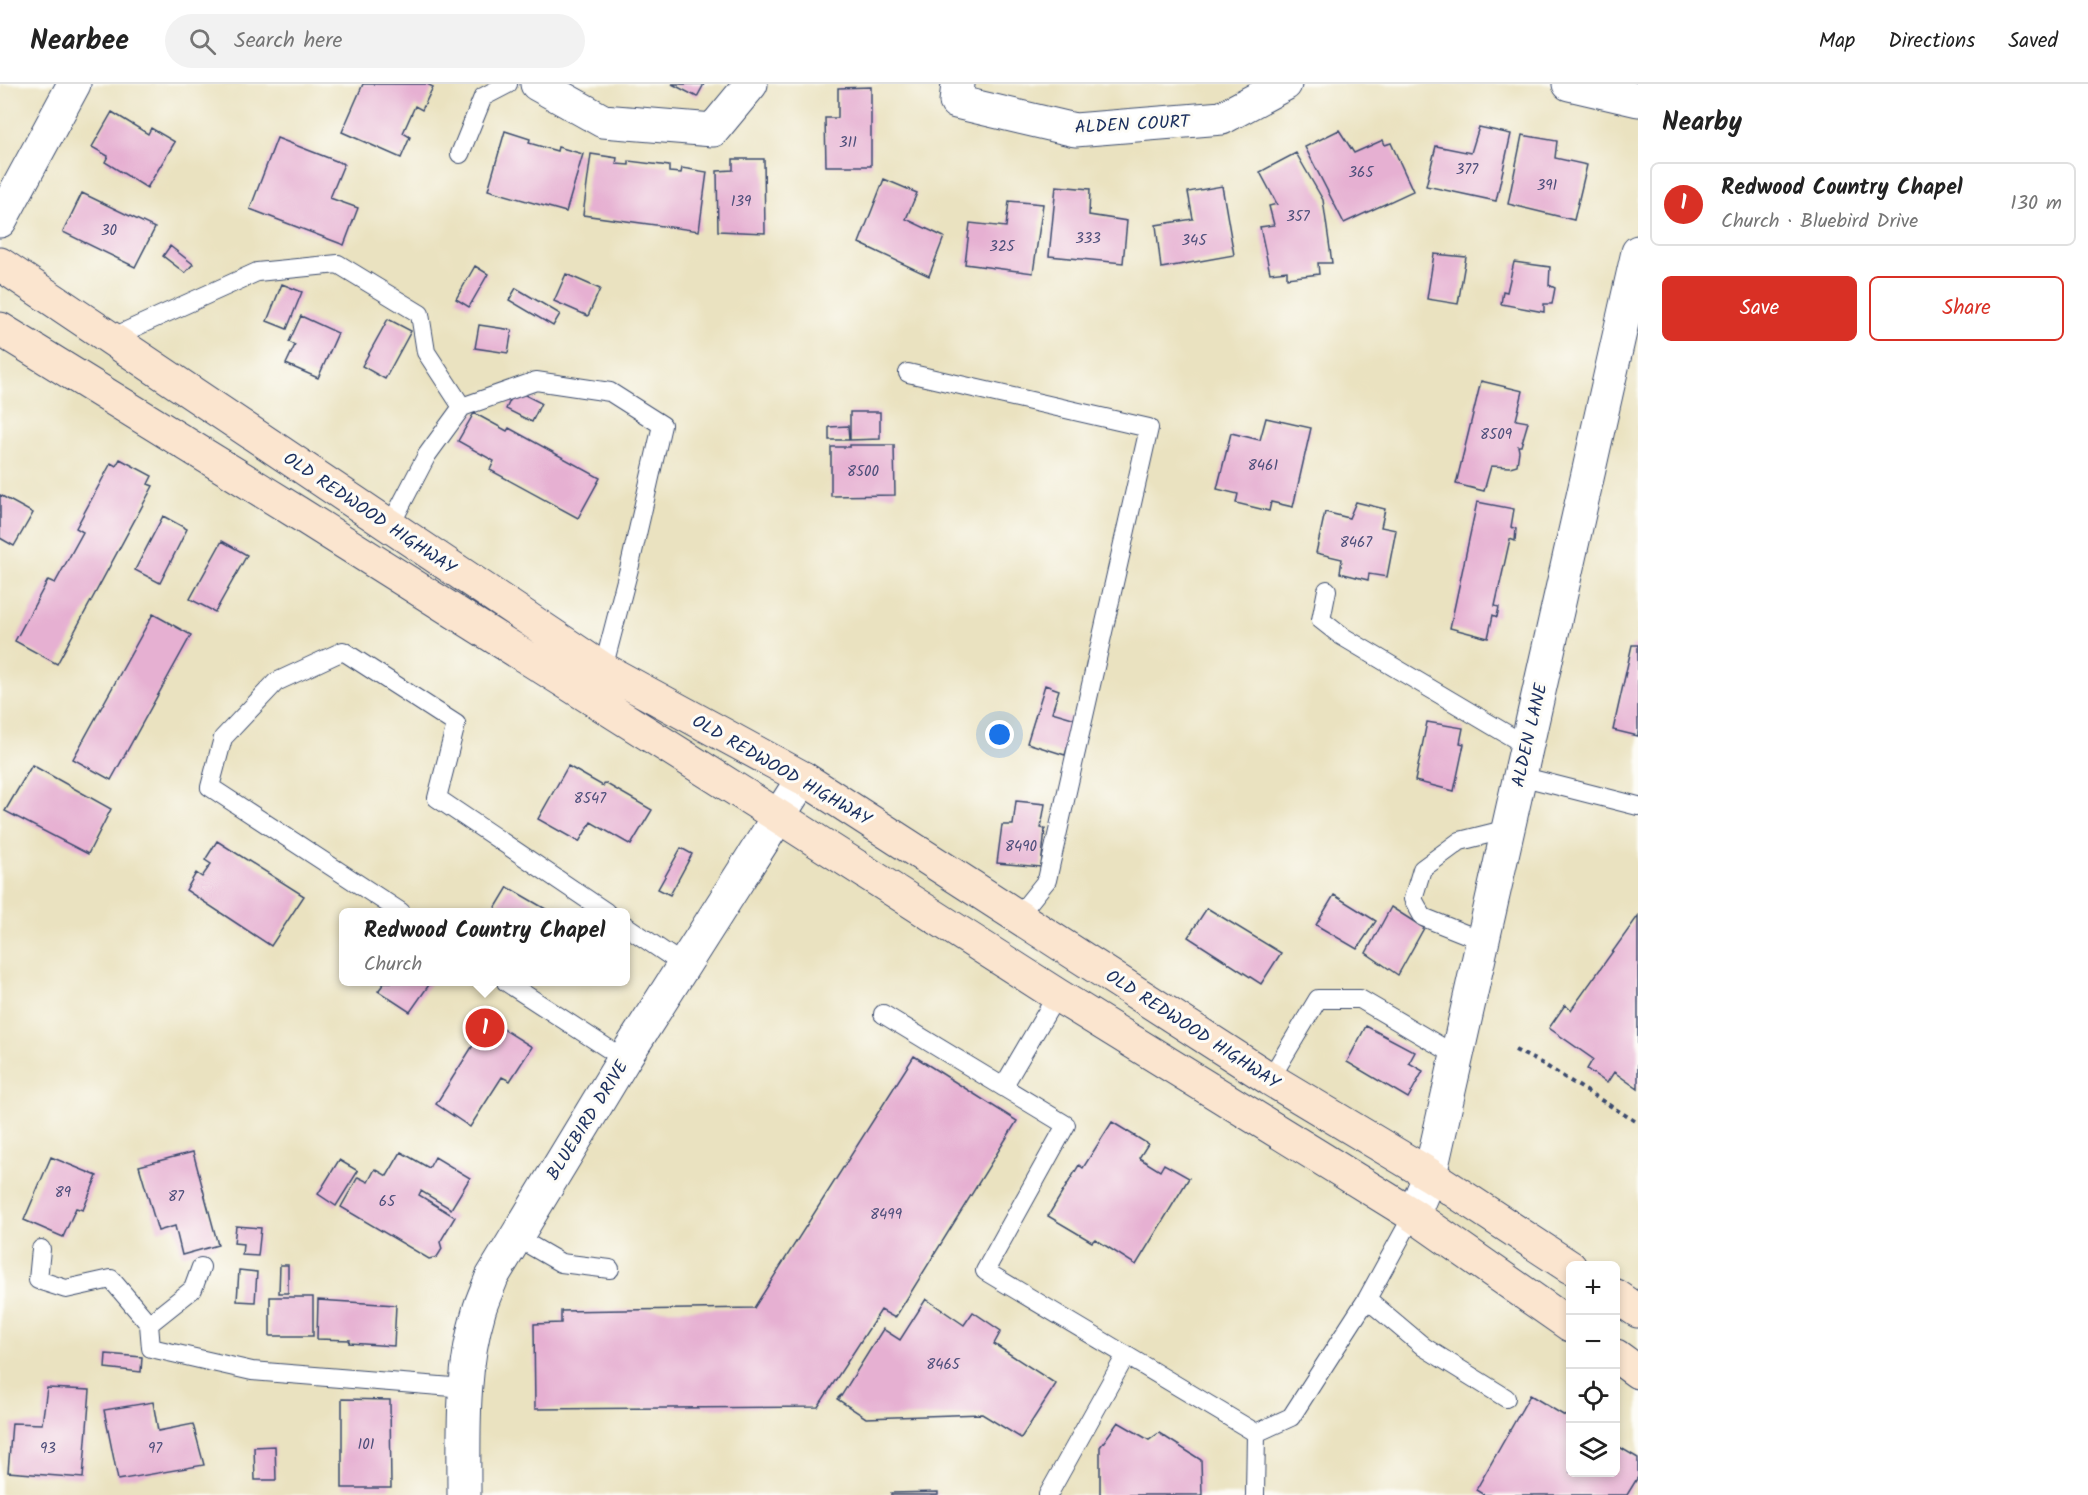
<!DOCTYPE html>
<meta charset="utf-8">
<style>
body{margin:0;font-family:Kalam,sans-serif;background:#f2f2f2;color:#222}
.controls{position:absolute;right:18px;bottom:18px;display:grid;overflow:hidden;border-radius:9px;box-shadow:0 3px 9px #0003}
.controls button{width:54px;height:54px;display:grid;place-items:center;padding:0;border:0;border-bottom:2px solid #e0e0e0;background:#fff;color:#222;font:30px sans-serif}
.you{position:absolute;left:1000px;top:651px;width:21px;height:21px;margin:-15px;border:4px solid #fff;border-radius:50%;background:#1a73e8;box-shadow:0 0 0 9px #1a73e833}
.badge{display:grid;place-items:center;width:39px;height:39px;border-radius:50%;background:#d93025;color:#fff;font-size:20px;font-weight:700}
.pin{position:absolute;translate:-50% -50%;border:3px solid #fff;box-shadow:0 2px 6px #0006}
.popup{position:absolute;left:339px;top:824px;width:291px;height:78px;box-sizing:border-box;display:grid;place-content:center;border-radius:9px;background:#fff;filter:drop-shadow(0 2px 4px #0005);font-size:20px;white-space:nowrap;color:#767676}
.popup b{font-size:22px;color:#222}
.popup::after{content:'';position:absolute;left:50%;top:100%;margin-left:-12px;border:12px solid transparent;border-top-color:#fff}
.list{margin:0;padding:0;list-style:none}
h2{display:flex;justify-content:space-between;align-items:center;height:78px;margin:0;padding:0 24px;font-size:26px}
h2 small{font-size:20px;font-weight:400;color:#767676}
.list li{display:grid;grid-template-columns:39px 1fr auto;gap:18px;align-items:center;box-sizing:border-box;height:84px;margin:0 12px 12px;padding:0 12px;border:2px solid #e0e0e0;border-radius:9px}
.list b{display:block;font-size:22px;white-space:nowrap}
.list p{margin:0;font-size:20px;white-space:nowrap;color:#767676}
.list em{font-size:20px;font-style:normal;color:#767676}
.actions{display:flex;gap:12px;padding:18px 24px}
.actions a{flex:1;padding:14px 0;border:2px solid #d93025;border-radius:9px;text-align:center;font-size:21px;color:#d93025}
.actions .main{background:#d93025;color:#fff}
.icon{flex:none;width:33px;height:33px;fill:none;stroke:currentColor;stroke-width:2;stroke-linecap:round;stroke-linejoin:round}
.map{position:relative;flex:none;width:1638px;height:1411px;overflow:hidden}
header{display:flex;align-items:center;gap:36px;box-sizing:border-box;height:84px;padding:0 30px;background:#fff;border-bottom:2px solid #e0e0e0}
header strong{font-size:28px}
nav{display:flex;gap:33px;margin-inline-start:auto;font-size:21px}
.search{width:420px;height:54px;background:#f2f2f2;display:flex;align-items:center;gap:15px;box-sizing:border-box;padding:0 21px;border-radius:33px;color:#767676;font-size:22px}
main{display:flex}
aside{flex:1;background:#fff}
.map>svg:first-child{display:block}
</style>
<header>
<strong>Nearbee</strong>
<div class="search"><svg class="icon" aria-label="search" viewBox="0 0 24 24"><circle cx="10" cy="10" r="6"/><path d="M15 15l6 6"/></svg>Search here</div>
<nav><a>Map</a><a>Directions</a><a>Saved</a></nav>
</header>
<main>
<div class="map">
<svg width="1638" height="1411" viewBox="0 0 1638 1411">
<rect width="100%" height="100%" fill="#fdfcf7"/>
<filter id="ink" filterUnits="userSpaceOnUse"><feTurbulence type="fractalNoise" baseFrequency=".0167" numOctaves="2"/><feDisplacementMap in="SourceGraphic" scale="12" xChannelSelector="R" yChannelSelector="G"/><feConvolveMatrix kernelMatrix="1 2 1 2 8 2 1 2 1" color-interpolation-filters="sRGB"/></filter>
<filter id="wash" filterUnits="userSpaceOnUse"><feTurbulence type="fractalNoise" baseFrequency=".008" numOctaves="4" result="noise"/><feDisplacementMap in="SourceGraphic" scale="24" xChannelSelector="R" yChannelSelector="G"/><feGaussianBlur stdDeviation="1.35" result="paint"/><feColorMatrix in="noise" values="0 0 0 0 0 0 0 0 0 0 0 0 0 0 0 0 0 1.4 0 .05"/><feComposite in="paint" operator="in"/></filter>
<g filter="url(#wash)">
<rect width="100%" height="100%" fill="#eae2c0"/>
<g id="blocks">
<path fill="#e6b0d2" d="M 363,0 L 427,0 L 433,3 L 422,26 L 415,22 L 403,49 L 410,53 L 401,74 L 342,48 Z
M 672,0 L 704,0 L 697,13 Z
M 871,3 L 871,82 L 826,82 L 825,34 L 838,34 L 838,4 Z
M 112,28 L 148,50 L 151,44 L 175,58 L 147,104 L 105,78 L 108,72 L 92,63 Z
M 1479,43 L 1511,50 L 1496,117 L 1426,102 L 1436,62 L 1471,69 Z
M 1339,46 L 1354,69 L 1383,56 L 1385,61 L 1391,59 L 1413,107 L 1344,139 L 1305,63 Z
M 505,47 L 530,55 L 529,59 L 557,67 L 558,63 L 583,70 L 566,128 L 488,106 Z
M 1522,51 L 1557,57 L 1555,74 L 1587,81 L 1574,136 L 1508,120 Z
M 277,54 L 344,80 L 330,114 L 358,124 L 344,161 L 250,125 Z
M 1296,69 L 1323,116 L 1332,179 L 1318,179 L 1319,190 L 1287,194 L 1287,187 L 1270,189 L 1260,143 L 1274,141 L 1269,122 L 1277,120 L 1260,88 Z
M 591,70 L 617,74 L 616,80 L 629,81 L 629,77 L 669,82 L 669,88 L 681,89 L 682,84 L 707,88 L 699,147 L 583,131 Z
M 733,75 L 764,75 L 765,149 L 718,147 L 717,87 L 733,86 Z
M 884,95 L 917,109 L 906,135 L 944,153 L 929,192 L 859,159 Z
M 1056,102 L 1090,105 L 1089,131 L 1127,137 L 1123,179 L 1049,172 Z
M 1222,102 L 1234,171 L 1161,184 L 1156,141 L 1193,135 L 1188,108 Z
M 82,109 L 155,144 L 135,183 L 63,148 Z
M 1009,117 L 1043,120 L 1033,189 L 965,180 L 970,139 L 1006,143 Z
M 170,162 L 193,180 L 185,189 L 163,172 Z
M 1434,170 L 1466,173 L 1458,220 L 1427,215 Z
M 1514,178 L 1550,183 L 1549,201 L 1555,204 L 1552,220 L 1544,220 L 1544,228 L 1501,220 L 1503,207 L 1507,208 Z
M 475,182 L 488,190 L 469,223 L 456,215 Z
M 566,190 L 600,205 L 588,232 L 554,217 Z
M 282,200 L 302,208 L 287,245 L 267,237 Z
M 516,204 L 560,230 L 553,242 L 509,216 Z
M 301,232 L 338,249 L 318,294 L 286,280 L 295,261 L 289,258 Z
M 388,235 L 411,247 L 385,295 L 362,282 Z
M 479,241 L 512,246 L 508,269 L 475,264 Z
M 1481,297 L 1523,307 L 1516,336 L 1528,338 L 1521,362 L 1518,362 L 1519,367 L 1517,381 L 1510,383 L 1491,382 L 1484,407 L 1456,400 Z
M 515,306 L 541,319 L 532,338 L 506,325 Z
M 850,328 L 880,328 L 880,355 L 850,356 Z
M 474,329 L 507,347 L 509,344 L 600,394 L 578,434 L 490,386 L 494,377 L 458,357 Z
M 1266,334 L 1311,344 L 1293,423 L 1271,418 L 1269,427 L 1236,419 L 1238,410 L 1217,405 L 1231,349 L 1260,356 Z
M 848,342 L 849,356 L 829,356 L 829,343 Z
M 850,361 L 894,361 L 895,411 L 831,412 L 831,363 L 850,363 Z
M 120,375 L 152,392 L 148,400 L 153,402 L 57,580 L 15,557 L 48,496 L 55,499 L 83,448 L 76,444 L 111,379 L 116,382 Z
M 0,411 L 33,429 L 14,462 L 0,454 Z
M 1356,418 L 1385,425 L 1381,443 L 1396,446 L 1387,493 L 1369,490 L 1368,496 L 1340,489 L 1342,475 L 1316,469 L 1325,428 L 1349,434 Z
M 1477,418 L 1514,425 L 1511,443 L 1516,445 L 1515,457 L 1510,455 L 1495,522 L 1499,523 L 1497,533 L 1493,531 L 1488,554 L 1450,544 Z
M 163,432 L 187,445 L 160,499 L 135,486 Z
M 222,457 L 247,471 L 215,528 L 190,515 Z
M 153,530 L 191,551 L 111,696 L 73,675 Z
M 1632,561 L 1638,561 L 1638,652 L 1613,646 Z
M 1045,601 L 1059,606 L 1052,628 L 1076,635 L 1065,671 L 1027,659 Z
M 1427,638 L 1463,644 L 1460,659 L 1464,660 L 1454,707 L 1415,697 Z
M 32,681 L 111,725 L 88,770 L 5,727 Z
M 568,682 L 603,702 L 605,699 L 652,726 L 631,761 L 591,738 L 579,758 L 538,735 Z
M 1016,717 L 1045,720 L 1041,744 L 1045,745 L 1041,783 L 997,779 L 1002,741 L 1013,741 Z
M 217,757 L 304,812 L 271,862 L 186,806 L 196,789 L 202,793 L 211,780 L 205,776 Z
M 681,764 L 692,770 L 670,811 L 658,805 Z
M 508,803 L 511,805 L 551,828 L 493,828 Z
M 1334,811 L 1376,837 L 1357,865 L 1316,841 Z
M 1391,823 L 1424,844 L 1398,891 L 1366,869 Z
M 1207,824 L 1281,869 L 1261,900 L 1188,853 Z
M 1638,832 L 1638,1005 L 1614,988 L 1607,999 L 1587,985 L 1593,975 L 1549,944 L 1565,921 L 1571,926 Z
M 385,898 L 431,898 L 410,928 L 378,907 Z
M 489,936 L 532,963 L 510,997 L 502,993 L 470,1043 L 436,1020 Z
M 1366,942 L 1415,968 L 1409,979 L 1423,987 L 1408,1014 L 1347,978 Z
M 914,972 L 1017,1037 L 895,1234 L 881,1226 L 818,1323 L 535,1325 L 534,1240 L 561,1239 L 561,1227 L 754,1224 Z
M 1112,1038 L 1148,1060 L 1139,1074 L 1160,1087 L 1164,1080 L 1189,1094 L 1136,1181 L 1095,1155 L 1092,1158 L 1048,1132 L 1079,1081 L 1083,1084 Z
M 193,1068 L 218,1161 L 182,1171 L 175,1142 L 158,1147 L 139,1082 Z
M 401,1068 L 429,1084 L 435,1073 L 470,1094 L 451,1125 L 421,1107 L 419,1111 L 455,1133 L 440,1158 L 442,1165 L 437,1173 L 429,1175 L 341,1123 L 358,1093 L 368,1098 L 375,1085 L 387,1092 Z
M 51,1073 L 97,1092 L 83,1126 L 76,1124 L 63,1153 L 24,1136 Z
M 339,1076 L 358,1087 L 336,1122 L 318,1110 Z
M 236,1142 L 261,1144 L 258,1172 L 242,1171 L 243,1160 L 234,1159 Z
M 280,1181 L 288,1181 L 288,1209 L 279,1209 Z
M 239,1186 L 257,1188 L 255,1218 L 237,1217 Z
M 270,1213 L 313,1213 L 313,1252 L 270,1252 Z
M 926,1215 L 964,1241 L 973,1228 L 1001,1247 L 994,1260 L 1056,1300 L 1021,1354 L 982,1330 L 866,1334 L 837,1315 L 840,1312 L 840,1314 L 883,1245 L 900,1256 Z
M 318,1216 L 396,1221 L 394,1262 L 349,1259 L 350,1256 L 317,1255 Z
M 106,1270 L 142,1273 L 141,1288 L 105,1284 Z
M 47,1304 L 90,1306 L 83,1394 L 8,1388 L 12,1339 L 42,1340 Z
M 1530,1311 L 1570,1335 L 1570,1388 L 1616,1388 L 1616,1361 L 1638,1374 L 1638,1393 L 1627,1411 L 1484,1411 L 1476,1406 Z
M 342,1315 L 390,1316 L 391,1404 L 342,1404 Z
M 153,1318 L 158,1347 L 193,1340 L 204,1381 L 118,1396 L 104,1326 Z
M 1118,1338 L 1149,1356 L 1159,1349 L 1201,1376 L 1202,1411 L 1100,1411 L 1100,1363 Z
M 275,1362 L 276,1396 L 255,1396 L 254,1363 Z
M 938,1408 L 938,1411 L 891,1411 L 891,1409 Z"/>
</g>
</g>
<g filter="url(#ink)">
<use href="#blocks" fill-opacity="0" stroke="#3a4a6d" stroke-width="1.5"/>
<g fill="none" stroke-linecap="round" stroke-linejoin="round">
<g stroke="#3a4a6d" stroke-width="20">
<path id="service" d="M 460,70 L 483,13 L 508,0
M 111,254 L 257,188 L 338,180 L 420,230 L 426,268 L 462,323
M 908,289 L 1149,344 L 1047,796 L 1018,832
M 390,442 L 427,371 L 462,323 L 536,297 L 610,308 L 662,341 L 630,481 L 603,585
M 1327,506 L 1321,536 L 1340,551 L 1527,662
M 1520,692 L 1638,722
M 401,828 L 210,703 L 223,654 L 276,598 L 343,567 L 456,640 L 437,714 L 606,828
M 626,842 L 685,882
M 1483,857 L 1423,833 L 1413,815 L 1422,785 L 1460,757 L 1508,745
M 506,898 L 624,975
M 883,930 L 1066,1041 L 985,1187 L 1256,1349 L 1255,1411
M 1270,995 L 1318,915 L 1360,915 L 1457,972
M 1003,1003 L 1057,911
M 516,1153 L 561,1179 L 610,1185
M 41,1165 L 38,1196 L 66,1205 L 111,1195 L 149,1240
M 201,1183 L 193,1205 L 149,1240 L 151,1264 L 252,1287 L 465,1304
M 1367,1215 L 1424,1263 L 1506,1314
M 1256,1349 L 1291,1333 L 1367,1215 L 1413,1131
M 1048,1411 L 1126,1271"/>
</g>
<g stroke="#3a4a6d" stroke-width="35">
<path id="minor" d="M 537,0 L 603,37 L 713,46 L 751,0
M 958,0 L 956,18 L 1075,46 L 1222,34 L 1285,0
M 1569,0 L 1638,16
M 0,137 L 74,0
M 1413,1131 L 1430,1091 L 1638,168
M 464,1411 C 464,1350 461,1287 479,1227 C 482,1216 488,1204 492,1193 L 624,975 L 803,694"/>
</g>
<g stroke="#3a4a6d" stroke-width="35">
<path id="secondary" d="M 0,180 L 603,585 L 803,694 L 1270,995 L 1430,1091 L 1570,1183
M 0,245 L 298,429 L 778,732 L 1057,911 L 1413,1131 L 1570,1241
M 1616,1212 L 1638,1227
M 1616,1272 L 1638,1288"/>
</g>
<path stroke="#3a4a6d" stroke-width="4" stroke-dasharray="4.5 4.5" stroke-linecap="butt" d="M 1515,966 L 1543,980 L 1638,1039"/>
<use href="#service" stroke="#fff" stroke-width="18"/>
<use href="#minor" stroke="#fff" stroke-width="33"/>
<use href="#secondary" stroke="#fbe5cf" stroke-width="33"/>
</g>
</g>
<g text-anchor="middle" stroke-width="6" stroke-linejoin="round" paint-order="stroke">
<g font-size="15" fill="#4e4f7b">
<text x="848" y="63">311</text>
<text x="1467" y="90">377</text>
<text x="1361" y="93">365</text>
<text x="1547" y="106">391</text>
<text x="741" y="122">139</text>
<text x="1298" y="137">357</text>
<text x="109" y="151">30</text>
<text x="1088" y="159">333</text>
<text x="1194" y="161">345</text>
<text x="1002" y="167">325</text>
<text x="1496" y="355">8509</text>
<text x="1263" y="386">8461</text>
<text x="863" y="392">8500</text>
<text x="1356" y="463">8467</text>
<text x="590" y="719">8547</text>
<text x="1021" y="767">8490</text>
<text x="63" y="1113">89</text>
<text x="176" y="1117">87</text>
<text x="387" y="1122">65</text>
<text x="886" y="1135">8499</text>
<text x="943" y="1285">8465</text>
<text x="366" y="1365">101</text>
<text x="48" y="1369">93</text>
<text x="155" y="1369">97</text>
</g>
<g font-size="18" fill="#1b2f5e" stroke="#fdfcf7">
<text transform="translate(1132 40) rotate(-3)" y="6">ALDEN COURT</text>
<text transform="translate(370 429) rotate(34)" y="6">OLD REDWOOD HIGHWAY</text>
<text transform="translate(1529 651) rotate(-77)" y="6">ALDEN LANE</text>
<text transform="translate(782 686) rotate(30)" y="6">OLD REDWOOD HIGHWAY</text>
<text transform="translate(1193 945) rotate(33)" y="6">OLD REDWOOD HIGHWAY</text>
<text transform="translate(587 1036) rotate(-58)" y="6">BLUEBIRD DRIVE</text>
</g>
</g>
</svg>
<div class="controls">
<button>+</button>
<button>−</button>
<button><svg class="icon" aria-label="locate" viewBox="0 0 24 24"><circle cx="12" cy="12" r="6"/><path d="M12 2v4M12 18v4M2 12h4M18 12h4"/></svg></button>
<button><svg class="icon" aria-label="layers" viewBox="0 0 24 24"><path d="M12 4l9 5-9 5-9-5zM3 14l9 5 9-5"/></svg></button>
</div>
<div class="you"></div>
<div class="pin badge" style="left:485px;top:944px">1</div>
<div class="popup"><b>Redwood Country Chapel</b>Church</div>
</div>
<aside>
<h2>Nearby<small></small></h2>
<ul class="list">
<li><span class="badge">1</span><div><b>Redwood Country Chapel</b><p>Church · Bluebird Drive</p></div><em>130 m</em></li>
</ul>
<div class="actions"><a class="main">Save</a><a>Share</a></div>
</aside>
</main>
